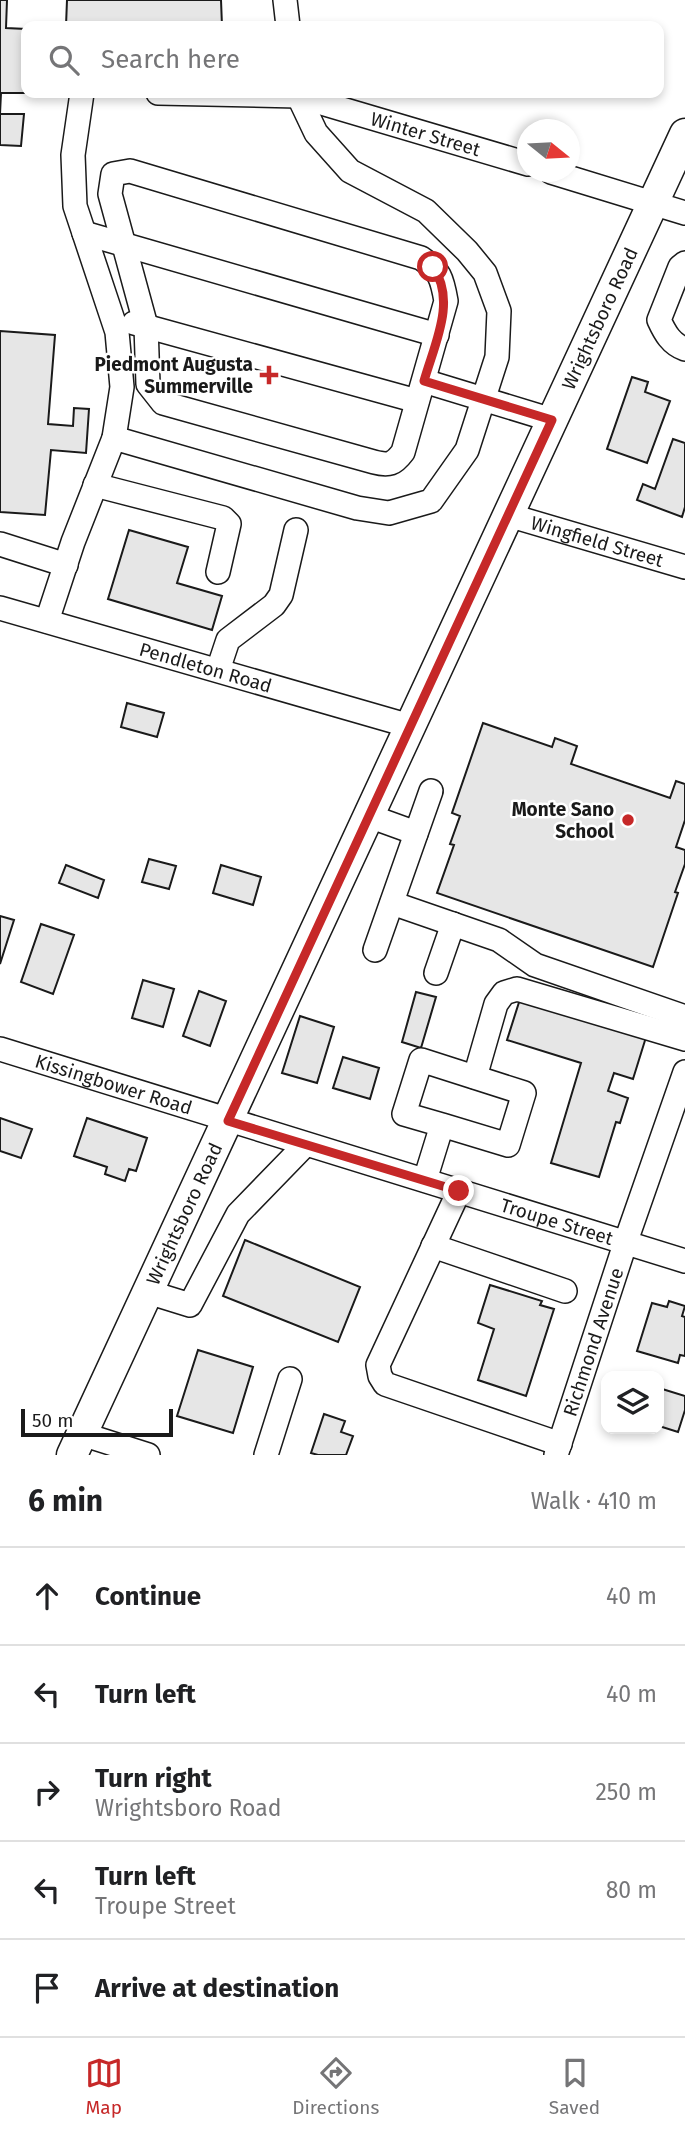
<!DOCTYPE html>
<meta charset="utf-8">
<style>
body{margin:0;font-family:"Fira Sans",sans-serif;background:#f6f6f6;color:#202124}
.controls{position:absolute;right:21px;bottom:21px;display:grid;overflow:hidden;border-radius:14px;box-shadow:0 4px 10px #0003}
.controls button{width:63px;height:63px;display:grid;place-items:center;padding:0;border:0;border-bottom:2px solid #e0e0e0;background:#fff;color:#202124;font:35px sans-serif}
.compass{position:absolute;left:517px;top:119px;width:63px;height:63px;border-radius:50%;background:#fff;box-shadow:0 4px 10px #0003;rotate:108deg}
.scale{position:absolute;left:21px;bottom:18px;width:152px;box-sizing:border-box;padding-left:7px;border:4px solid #1a1a1a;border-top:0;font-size:19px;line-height:24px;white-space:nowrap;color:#1a1a1a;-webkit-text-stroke:5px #fff;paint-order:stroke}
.stop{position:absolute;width:21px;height:21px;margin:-16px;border:5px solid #c62828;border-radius:50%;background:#fff}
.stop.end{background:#c62828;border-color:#fff;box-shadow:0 2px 7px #0008}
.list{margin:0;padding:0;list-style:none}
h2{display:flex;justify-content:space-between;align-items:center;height:91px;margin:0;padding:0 28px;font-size:30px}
h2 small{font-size:23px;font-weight:400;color:#757577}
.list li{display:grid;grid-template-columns:46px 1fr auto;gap:21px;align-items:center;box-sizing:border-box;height:98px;padding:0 28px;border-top:2px solid #e0e0e0}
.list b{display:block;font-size:26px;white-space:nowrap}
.list p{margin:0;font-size:23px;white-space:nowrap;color:#757577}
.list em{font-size:23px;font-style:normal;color:#757577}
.icon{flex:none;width:38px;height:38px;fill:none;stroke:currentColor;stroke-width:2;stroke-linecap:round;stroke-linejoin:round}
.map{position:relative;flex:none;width:685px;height:1455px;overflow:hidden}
.search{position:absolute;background:#fff;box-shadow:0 4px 10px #0003;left:21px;right:21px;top:21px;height:77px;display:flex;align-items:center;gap:18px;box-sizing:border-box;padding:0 24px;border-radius:14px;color:#757577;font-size:26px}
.sheet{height:581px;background:#fff}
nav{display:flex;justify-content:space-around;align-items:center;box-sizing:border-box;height:98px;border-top:2px solid #e0e0e0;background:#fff;font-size:19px;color:#757577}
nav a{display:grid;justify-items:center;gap:4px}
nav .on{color:#c62828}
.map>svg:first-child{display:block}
</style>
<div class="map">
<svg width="685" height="1455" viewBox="0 0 685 1455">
<rect width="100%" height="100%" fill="#fff"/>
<path fill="#e6e6e6" stroke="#1a1a1a" stroke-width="2" d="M 0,0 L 7,0 L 6,28 L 26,29 L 28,93 L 1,93 L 0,114 L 24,114 L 21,146 L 0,145 Z
M 67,0 L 221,0 L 222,26 L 66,26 Z
M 0,331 L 55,335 L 48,424 L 73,426 L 74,408 L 89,409 L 86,453 L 51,450 L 45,515 L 0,512 Z
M 632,377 L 648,382 L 645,392 L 670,401 L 647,463 L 607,449 Z
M 673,439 L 685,443 L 685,507 L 682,517 L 637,500 L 643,484 L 655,489 Z
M 129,530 L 188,547 L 177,583 L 222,596 L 212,630 L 108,599 Z
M 127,703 L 164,713 L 157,737 L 121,727 Z
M 483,723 L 552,747 L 555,738 L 577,746 L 571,764 L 670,798 L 676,781 L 685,784 L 685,820 L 676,847 L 685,850 L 685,864 L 675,892 L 678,893 L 653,967 L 437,893 L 454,845 L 450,844 L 460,816 L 452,813 Z
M 149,859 L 176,866 L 169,889 L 142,882 Z
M 66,865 L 104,880 L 98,898 L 59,883 Z
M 221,865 L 261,877 L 253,905 L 213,893 Z
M 0,916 L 14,920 L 0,964 Z
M 41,924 L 74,935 L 53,994 L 21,982 Z
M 143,980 L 174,989 L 163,1027 L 132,1018 Z
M 199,991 L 226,1001 L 210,1046 L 183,1036 Z
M 416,992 L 436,997 L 421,1048 L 402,1042 Z
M 521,996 L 647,1034 L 633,1079 L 614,1073 L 608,1091 L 628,1098 L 620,1123 L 616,1122 L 599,1177 L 551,1163 L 581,1063 L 507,1040 Z
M 300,1016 L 334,1027 L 317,1083 L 282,1073 Z
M 343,1057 L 379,1068 L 370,1099 L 333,1088 Z
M 0,1118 L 32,1129 L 21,1158 L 0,1151 Z
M 87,1118 L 147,1138 L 136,1171 L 129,1169 L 125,1181 L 105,1174 L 107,1167 L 74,1156 Z
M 245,1240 L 360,1287 L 338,1342 L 223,1296 Z
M 490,1285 L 542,1301 L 540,1305 L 554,1309 L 526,1396 L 478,1380 L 494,1329 L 478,1323 Z
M 669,1301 L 685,1306 L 682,1316 L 685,1317 L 685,1356 L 680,1355 L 678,1363 L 637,1351 L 652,1303 L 667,1307 Z
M 198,1350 L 253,1367 L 233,1433 L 177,1416 Z
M 659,1388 L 685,1396 L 685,1410 L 678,1432 L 659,1426 Z
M 324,1414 L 345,1421 L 341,1432 L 353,1436 L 346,1455 L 318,1455 L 311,1453 Z"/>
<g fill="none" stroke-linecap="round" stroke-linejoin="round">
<g stroke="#1a1a1a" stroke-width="26">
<g id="minor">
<path d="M 285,0 L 288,26"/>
<path id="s1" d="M 158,93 L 298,96 L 528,164"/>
<path d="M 130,171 L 421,258 C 440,271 442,278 446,301 L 403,452 C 394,464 389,466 374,462 L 163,403 L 148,384 L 146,326 L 110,194 L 113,174 Z"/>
<path d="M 551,172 L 685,213"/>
<path d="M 84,233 L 437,335"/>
<path d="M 685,263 L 680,267 L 659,320 C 665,333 671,344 685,349"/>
<path d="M 134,323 L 417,401"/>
<path d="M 424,381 L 552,420"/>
<path d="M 114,438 L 357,508 L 389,513 L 431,501 L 467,450 L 497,357 L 499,311 L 485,273 L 467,251 L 426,211 L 350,171 L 316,133 L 297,93"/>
<path d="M 95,485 L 223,518 L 229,524 L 218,572"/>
<path id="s2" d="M 508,515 L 685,567"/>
<path d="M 0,544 L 66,565"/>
<path id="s3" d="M 0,608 L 410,726"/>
<path d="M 47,621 L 73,542 L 114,438 L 122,387 L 117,332 L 75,206 L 73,155 L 82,93"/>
<path d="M 218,670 L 228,640 L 274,605 L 281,595 L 296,530"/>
<path d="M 369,816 L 416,833"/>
<path d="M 392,903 L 499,940 L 535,965 L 685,1017"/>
<path d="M 375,950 L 431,791"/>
<path d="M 436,973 L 453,924"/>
<path id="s4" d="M 0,1049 L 685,1261"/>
<path d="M 475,1077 L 496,1004 L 504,993 L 517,989 L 685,1039"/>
<path d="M 425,1180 L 442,1125 L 508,1145 L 524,1093 L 421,1060 L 404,1114 L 442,1125"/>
<path d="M 459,1191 L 378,1365 L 380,1376 L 385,1384 L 560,1444"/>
<path d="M 433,1246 L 565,1291"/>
<path d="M 148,1292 L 190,1305 L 238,1214 L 305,1145"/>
<path d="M 82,1434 L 148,1455"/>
<path d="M 266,1455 L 290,1379"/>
<path id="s5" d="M 556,1455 L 626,1241 L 685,1072"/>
</g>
</g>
<g stroke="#1a1a1a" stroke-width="33">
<g id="major">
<path id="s6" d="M 72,1455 L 685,134"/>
</g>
</g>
<use href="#minor" stroke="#fff" stroke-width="23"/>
<use href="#major" stroke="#fff" stroke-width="30"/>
</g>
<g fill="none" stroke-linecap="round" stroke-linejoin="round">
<path stroke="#c62828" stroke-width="9" d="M 433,267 C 457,301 434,345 424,381 L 552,420 L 228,1121 L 459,1191"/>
</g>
<g fill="#c62828" stroke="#fff" stroke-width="2.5">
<path d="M265.5 364.5h7v7h7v7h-7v7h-7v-7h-7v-7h7z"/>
<circle cx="628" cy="820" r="7"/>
</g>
<g text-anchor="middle" stroke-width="5" stroke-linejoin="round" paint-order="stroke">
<g font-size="19" fill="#1a1a1a" stroke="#fff">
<text dy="7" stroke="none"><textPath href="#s1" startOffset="273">Winter Street</textPath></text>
<text dy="7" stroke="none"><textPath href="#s6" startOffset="1253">Wrightsboro Road</textPath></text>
<text dy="7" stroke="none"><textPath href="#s2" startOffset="93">Wingfield Street</textPath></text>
<text dy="7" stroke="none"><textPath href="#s3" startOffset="214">Pendleton Road</textPath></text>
<text dy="7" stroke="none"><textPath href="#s4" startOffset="119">Kissingbower Road</textPath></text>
<text dy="7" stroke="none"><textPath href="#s6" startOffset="266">Wrightsboro Road</textPath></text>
<text dy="7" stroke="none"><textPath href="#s4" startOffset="583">Troupe Street</textPath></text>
<text dy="7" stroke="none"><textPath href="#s5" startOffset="119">Richmond Avenue</textPath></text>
</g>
<g font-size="19" font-weight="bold" fill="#1a1a1a" stroke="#fff" text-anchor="end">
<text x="253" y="371">Piedmont Augusta<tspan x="253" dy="22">Summerville</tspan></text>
<text x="614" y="816">Monte Sano<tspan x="614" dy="22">School</tspan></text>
</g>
</g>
</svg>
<div class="controls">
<button><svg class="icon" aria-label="layers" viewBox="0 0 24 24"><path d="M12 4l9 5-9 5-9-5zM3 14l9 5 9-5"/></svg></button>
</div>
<svg class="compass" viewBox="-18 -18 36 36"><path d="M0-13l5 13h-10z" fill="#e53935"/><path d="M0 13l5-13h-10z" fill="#757577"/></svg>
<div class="scale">50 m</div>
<div class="stop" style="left:433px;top:267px"></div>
<div class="stop end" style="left:459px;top:1191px"></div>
<div class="search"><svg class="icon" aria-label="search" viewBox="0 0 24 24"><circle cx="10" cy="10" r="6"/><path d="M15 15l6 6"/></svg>Search here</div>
</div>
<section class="sheet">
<h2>6 min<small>Walk · 410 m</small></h2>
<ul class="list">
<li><svg class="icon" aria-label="ahead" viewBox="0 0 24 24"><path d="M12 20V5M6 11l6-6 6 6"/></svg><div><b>Continue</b></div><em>40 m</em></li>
<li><svg class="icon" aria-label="left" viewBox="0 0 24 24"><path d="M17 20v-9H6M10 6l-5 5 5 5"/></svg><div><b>Turn left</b></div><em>40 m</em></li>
<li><svg class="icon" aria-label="right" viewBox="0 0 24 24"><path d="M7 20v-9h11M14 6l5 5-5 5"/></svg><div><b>Turn right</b><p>Wrightsboro Road</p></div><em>250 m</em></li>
<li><svg class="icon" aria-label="left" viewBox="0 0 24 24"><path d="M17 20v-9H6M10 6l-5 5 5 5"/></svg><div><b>Turn left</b><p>Troupe Street</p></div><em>80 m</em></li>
<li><svg class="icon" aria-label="arrive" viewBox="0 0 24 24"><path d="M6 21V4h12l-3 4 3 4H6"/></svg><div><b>Arrive at destination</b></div></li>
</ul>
</section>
<nav>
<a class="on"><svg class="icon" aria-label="map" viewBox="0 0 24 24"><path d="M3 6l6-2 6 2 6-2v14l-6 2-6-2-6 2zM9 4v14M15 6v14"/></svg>Map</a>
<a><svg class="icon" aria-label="directions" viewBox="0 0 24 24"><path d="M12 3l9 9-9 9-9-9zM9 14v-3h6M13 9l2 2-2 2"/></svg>Directions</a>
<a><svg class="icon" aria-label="saved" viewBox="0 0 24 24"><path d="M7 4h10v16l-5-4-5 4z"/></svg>Saved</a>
</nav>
